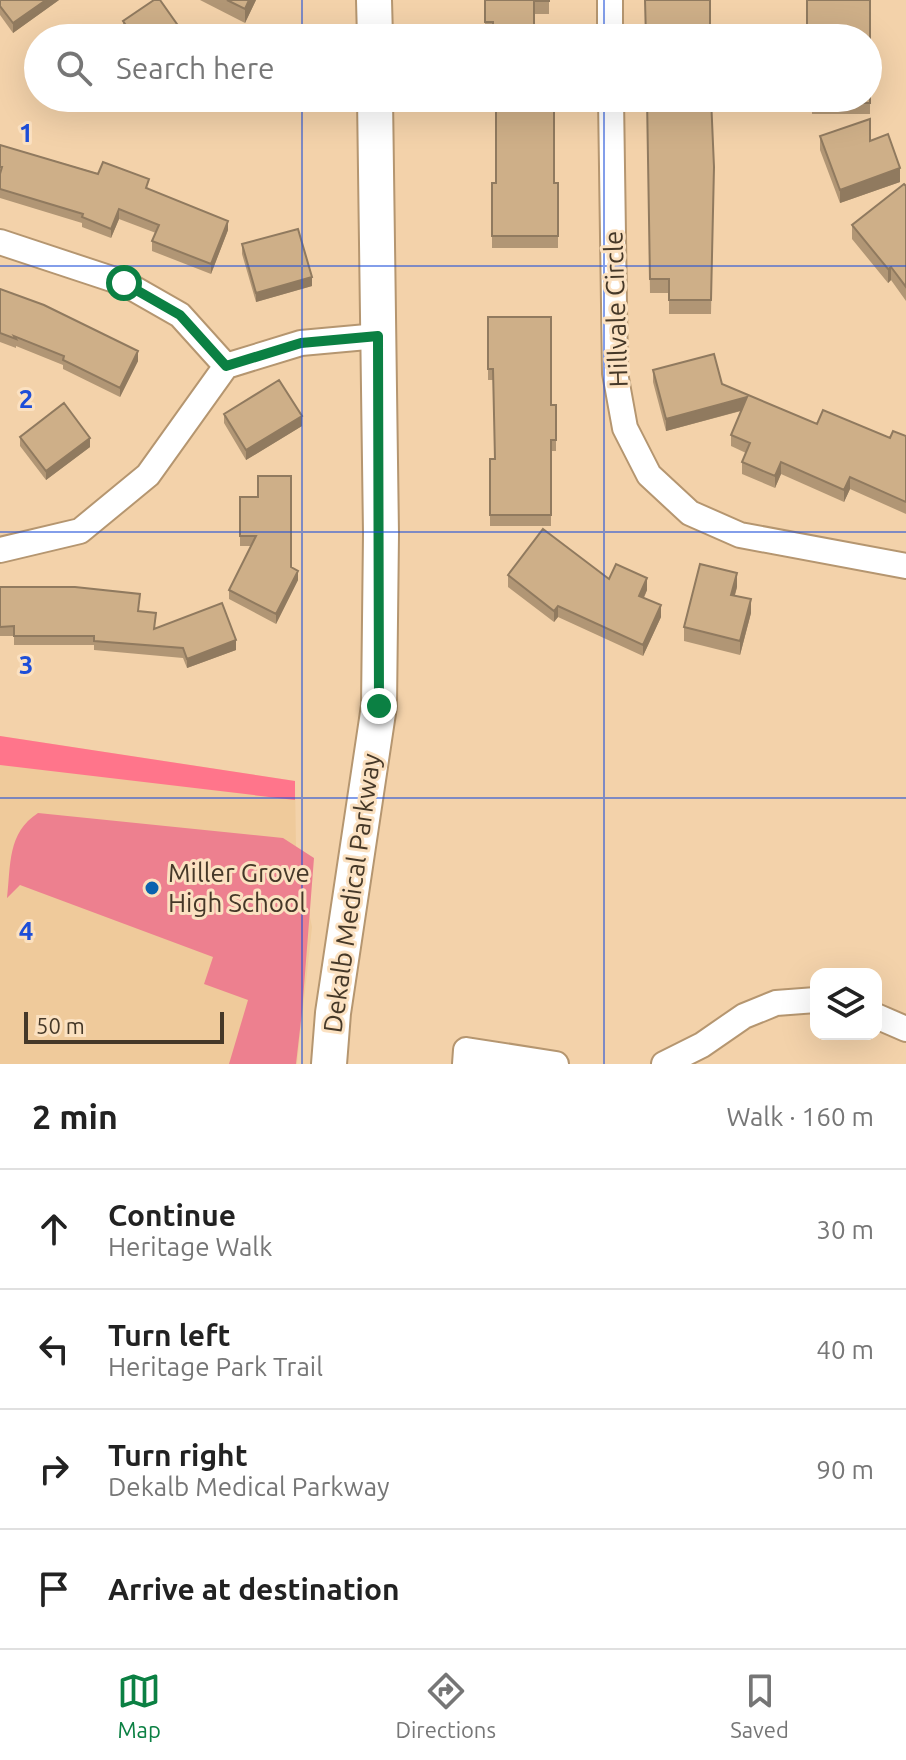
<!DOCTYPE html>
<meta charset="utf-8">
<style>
body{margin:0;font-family:Ubuntu,sans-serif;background:#f6f6f6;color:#222}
.controls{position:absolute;right:24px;bottom:24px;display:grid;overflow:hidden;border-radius:16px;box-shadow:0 8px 32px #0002}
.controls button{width:72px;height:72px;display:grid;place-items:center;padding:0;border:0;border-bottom:2px solid #e0e0e0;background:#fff;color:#222;font:40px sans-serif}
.scale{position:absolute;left:24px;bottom:20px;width:200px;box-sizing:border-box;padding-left:8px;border:4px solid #453828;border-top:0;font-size:22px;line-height:28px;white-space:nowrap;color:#453828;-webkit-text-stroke:6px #fbe1c1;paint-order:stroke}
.stop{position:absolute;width:24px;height:24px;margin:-18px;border:6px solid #0b8043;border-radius:50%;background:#fff}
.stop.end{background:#0b8043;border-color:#fff;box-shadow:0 2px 8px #0008}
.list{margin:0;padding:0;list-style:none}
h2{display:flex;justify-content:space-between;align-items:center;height:104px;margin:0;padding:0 32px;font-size:34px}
h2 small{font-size:26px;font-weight:400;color:#767676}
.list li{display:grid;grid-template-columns:52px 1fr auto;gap:24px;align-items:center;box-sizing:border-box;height:120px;padding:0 32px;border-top:2px solid #e0e0e0}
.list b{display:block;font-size:30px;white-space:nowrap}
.list p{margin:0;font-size:26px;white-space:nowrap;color:#767676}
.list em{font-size:26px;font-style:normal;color:#767676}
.icon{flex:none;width:44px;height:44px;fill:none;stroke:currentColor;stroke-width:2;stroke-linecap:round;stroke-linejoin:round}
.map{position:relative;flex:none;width:906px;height:1064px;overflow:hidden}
.search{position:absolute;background:#fff;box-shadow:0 8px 32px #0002;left:24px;right:24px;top:24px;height:88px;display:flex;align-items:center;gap:20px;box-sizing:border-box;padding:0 28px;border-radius:44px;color:#767676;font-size:30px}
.sheet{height:584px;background:#fff}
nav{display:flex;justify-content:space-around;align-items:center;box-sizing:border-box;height:112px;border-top:2px solid #e0e0e0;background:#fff;font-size:22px;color:#767676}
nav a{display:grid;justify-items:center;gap:4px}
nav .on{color:#0b8043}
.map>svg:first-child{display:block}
</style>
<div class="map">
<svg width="906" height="1064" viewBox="0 0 906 1064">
<rect width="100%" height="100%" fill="#f3d2aa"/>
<path fill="#efca9b" d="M 0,736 L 295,781 L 296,849 L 312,927 L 297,1064 L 0,1064 Z"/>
<path fill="#ed808f" d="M 38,813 L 283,838 L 314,858 L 302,1012 L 296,1064 L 229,1064 L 248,1000 L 204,984 L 213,957 L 20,885 L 7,898 C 11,865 7,833 38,813 Z"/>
<path fill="#ff758b" d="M 0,736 L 295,781 L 295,800 L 0,765 Z"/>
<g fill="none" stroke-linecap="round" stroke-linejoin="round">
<g stroke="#b59670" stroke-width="28">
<path id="minor" d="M 610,0 L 610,38
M 611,98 L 615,373 L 625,428 L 649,475 L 690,513 L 740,535 L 906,566
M 0,242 L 124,283 L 180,315 L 226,366
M 0,550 L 80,531 L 148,475 L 226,366 L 301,343 L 378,336
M 876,1016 L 906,1029
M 465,1064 L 466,1050 L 556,1064
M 664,1064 L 702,1045 L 744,1016 L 776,1003 L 816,1000"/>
</g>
<g stroke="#b59670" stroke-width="38">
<path id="secondary" d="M 374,0 L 375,38
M 329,1064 L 333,1013 L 379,706 L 381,534 L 375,98"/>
</g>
<use href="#minor" stroke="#fff" stroke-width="24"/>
<use href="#secondary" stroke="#fff" stroke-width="34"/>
</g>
<path fill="#b19675" d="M 0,0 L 59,0 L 13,33 L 0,15 Z
M 200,0 L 256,0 L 245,23 Z
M 485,0 L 549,0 L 549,14 L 534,14 L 493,35 L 485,35 Z
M 807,0 L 870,0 L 870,114 L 812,114 L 812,37 L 807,37 Z
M 123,21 L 184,38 L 128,38 L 123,31 Z
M 493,98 L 554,98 L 554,183 L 558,183 L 558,248 L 492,248 L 492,183 L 496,183 L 496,109 L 493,109 Z
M 647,98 L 714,167 L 711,314 L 669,314 L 669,293 L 650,293 Z
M 820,136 L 870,141 L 900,182 L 840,203 L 820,150 Z
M 0,145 L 149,188 L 149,190 L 228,230 L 211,274 L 152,251 L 152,241 L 156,233 L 119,219 L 111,238 L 82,227 L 82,223 L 0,198 Z
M 906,186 L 906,301 L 891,280 L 888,283 L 852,239 L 852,225 Z
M 242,244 L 312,286 L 256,302 L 242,254 Z
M 0,289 L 138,361 L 120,397 L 63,369 L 63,365 L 16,346 L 16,348 L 0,342 Z
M 488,317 L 551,405 L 556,405 L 556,451 L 551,451 L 551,526 L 490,526 L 490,459 L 495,459 L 493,380 L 488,380 Z
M 653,370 L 722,384 L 817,424 L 890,438 L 906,436 L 906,514 L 850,489 L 844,502 L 781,474 L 775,488 L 742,474 L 742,462 L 746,453 L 731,446 L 731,435 L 741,411 L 666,431 L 653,382 Z
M 224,414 L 302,426 L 246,460 L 224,423 Z
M 20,437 L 90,447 L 46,480 L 20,446 Z
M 240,497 L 291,567 L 298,580 L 276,624 L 229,599 L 229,590 L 252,546 L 240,546 Z
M 508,575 L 609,579 L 647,590 L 644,598 L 661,617 L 643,656 L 558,617 L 554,622 L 508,587 Z
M 0,587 L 139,611 L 155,629 L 236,650 L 187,668 L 183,658 L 94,650 L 94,645 L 14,645 L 14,636 L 0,636 Z
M 737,587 L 735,595 L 751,613 L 740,655 L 684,641 L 684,627 Z"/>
<path fill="#907a5f" d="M 46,0 L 59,0 L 13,33 L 13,23 Z
M 249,0 L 256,0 L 245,23 L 245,9 Z
M 900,168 L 900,182 L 840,203 L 840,190 Z
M 119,209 L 119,219 L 111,238 L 111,229 Z
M 228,221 L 228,230 L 211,274 L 211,264 Z
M 891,267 L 891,280 L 888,283 L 888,269 Z
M 312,277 L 312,286 L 256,302 L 256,293 Z
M 138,351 L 138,361 L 120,397 L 120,388 Z
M 747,397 L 747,409 L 666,431 L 666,419 Z
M 302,416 L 302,426 L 246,460 L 246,450 Z
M 90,438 L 90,447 L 46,480 L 46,471 Z
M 781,462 L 781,474 L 775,488 L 775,476 Z
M 850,477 L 850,489 L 844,502 L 844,490 Z
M 298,571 L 298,580 L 276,624 L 276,614 Z
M 737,573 L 737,587 L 731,608 L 731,595 Z
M 647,578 L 647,590 L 639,607 L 639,596 Z
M 751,599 L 751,613 L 740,655 L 740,641 Z
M 661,605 L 661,617 L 643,656 L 643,645 Z
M 558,606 L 558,617 L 554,622 L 554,611 Z
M 236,640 L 236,650 L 187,668 L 187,659 Z"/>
<path fill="#ceaf88" stroke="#907a5f" stroke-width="2" d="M 0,0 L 46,0 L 13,23 L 0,6 Z
M 154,0 L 160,0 L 184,34 L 178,38 L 135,38 L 123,21 Z
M 227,0 L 249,0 L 245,9 Z
M 485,0 L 549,0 L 549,1 L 534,1 L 534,38 L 493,38 L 493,22 L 485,22 Z
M 645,0 L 710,0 L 710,38 L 646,38 Z
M 807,0 L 870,0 L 870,103 L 812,103 L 812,98 L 868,98 L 868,38 L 812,38 L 812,26 L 807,26 Z
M 496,98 L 554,98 L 554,183 L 558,183 L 558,236 L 492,236 L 492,183 L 496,183 Z
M 647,98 L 711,98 L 714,167 L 711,300 L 669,300 L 669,279 L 650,279 Z
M 870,119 L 870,141 L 888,134 L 900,168 L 840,190 L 820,136 Z
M 0,145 L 98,174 L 103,162 L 149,179 L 146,188 L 228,221 L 211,264 L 152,241 L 159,225 L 119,209 L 111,229 L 82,217 L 83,214 L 0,189 L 0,174 L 2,167 L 0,167 Z
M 904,184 L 906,186 L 906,287 L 891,267 L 888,269 L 852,225 Z
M 298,229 L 312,277 L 256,293 L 242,244 Z
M 0,289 L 44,305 L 138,351 L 120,388 L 63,360 L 64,356 L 14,336 L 16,339 L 0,333 Z
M 488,317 L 551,317 L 551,405 L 556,405 L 556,440 L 551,440 L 551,515 L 490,515 L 490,459 L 495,459 L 493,369 L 488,369 Z
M 714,354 L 722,384 L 817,424 L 823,410 L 890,438 L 893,431 L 906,436 L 906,502 L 850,477 L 844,490 L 781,462 L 775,476 L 742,462 L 750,443 L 731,435 L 747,397 L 666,419 L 653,370 Z
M 279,380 L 302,416 L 246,450 L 224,414 Z
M 64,403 L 90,438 L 46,471 L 20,437 Z
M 258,476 L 291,476 L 291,567 L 298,571 L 276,614 L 229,590 L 256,536 L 240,536 L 240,497 L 258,497 Z
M 543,529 L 609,579 L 616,564 L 647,578 L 639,596 L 661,605 L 643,645 L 558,606 L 554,611 L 508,575 Z
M 700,564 L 737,573 L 731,595 L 751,599 L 740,641 L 684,627 Z
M 0,587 L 75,587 L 140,594 L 138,611 L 156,613 L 154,629 L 222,603 L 236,640 L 187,659 L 183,648 L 94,641 L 94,636 L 14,636 L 14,626 L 0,627 Z"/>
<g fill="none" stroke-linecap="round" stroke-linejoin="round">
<path stroke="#0b8043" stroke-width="10" d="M 124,283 L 180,315 L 226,366 L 301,343 L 378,336 L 379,706"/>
</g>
<path fill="none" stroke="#1d4ed8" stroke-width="2" stroke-opacity="0.55" d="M 302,0 L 302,38M 604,0 L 604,38M 302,98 L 302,1064M 604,98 L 604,1064M 0,266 L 906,266M 0,532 L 906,532M 0,798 L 906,798"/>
<circle fill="#0a62af" stroke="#fbe1c1" stroke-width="3" cx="152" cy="888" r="8"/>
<g text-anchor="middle" stroke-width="6" stroke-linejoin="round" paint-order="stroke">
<g font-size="26" fill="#453828" stroke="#fbe1c1">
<text transform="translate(616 309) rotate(-92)" y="9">Hillvale Circle</text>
<text transform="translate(352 893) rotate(-82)" y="9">Dekalb Medical Parkway</text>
</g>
<g font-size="26" fill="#453828" stroke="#fbe1c1" text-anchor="start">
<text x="168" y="882">Miller Grove<tspan x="168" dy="30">High School</tspan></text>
</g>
</g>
<g font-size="26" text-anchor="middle" font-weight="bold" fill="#1d4ed8" stroke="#fbe1c1" stroke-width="6" stroke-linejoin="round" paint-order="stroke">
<text x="26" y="142">1</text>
<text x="26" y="408">2</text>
<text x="26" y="674">3</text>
<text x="26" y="940">4</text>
</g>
</svg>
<div class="controls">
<button><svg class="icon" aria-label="layers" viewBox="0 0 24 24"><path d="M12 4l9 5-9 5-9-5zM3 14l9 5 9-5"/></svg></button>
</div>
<div class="scale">50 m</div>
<div class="stop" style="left:124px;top:283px"></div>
<div class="stop end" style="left:379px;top:706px"></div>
<div class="search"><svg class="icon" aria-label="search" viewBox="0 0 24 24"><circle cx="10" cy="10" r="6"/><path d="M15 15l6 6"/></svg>Search here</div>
</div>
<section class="sheet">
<h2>2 min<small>Walk · 160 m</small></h2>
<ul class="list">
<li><svg class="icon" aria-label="ahead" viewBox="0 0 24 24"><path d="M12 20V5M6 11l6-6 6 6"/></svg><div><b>Continue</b><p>Heritage Walk</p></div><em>30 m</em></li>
<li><svg class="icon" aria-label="left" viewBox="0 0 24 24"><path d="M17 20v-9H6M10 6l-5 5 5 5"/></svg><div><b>Turn left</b><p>Heritage Park Trail</p></div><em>40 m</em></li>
<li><svg class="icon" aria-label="right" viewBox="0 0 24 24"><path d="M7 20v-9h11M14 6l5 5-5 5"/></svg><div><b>Turn right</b><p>Dekalb Medical Parkway</p></div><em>90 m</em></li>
<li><svg class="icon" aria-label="arrive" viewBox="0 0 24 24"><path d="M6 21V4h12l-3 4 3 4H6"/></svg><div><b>Arrive at destination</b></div></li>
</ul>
</section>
<nav>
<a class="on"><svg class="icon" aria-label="map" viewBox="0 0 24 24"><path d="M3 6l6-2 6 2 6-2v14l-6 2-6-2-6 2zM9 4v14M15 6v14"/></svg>Map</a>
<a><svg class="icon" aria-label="directions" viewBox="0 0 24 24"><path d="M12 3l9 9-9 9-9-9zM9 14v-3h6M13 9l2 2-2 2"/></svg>Directions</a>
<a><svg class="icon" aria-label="saved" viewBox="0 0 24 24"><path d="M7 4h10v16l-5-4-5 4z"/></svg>Saved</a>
</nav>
